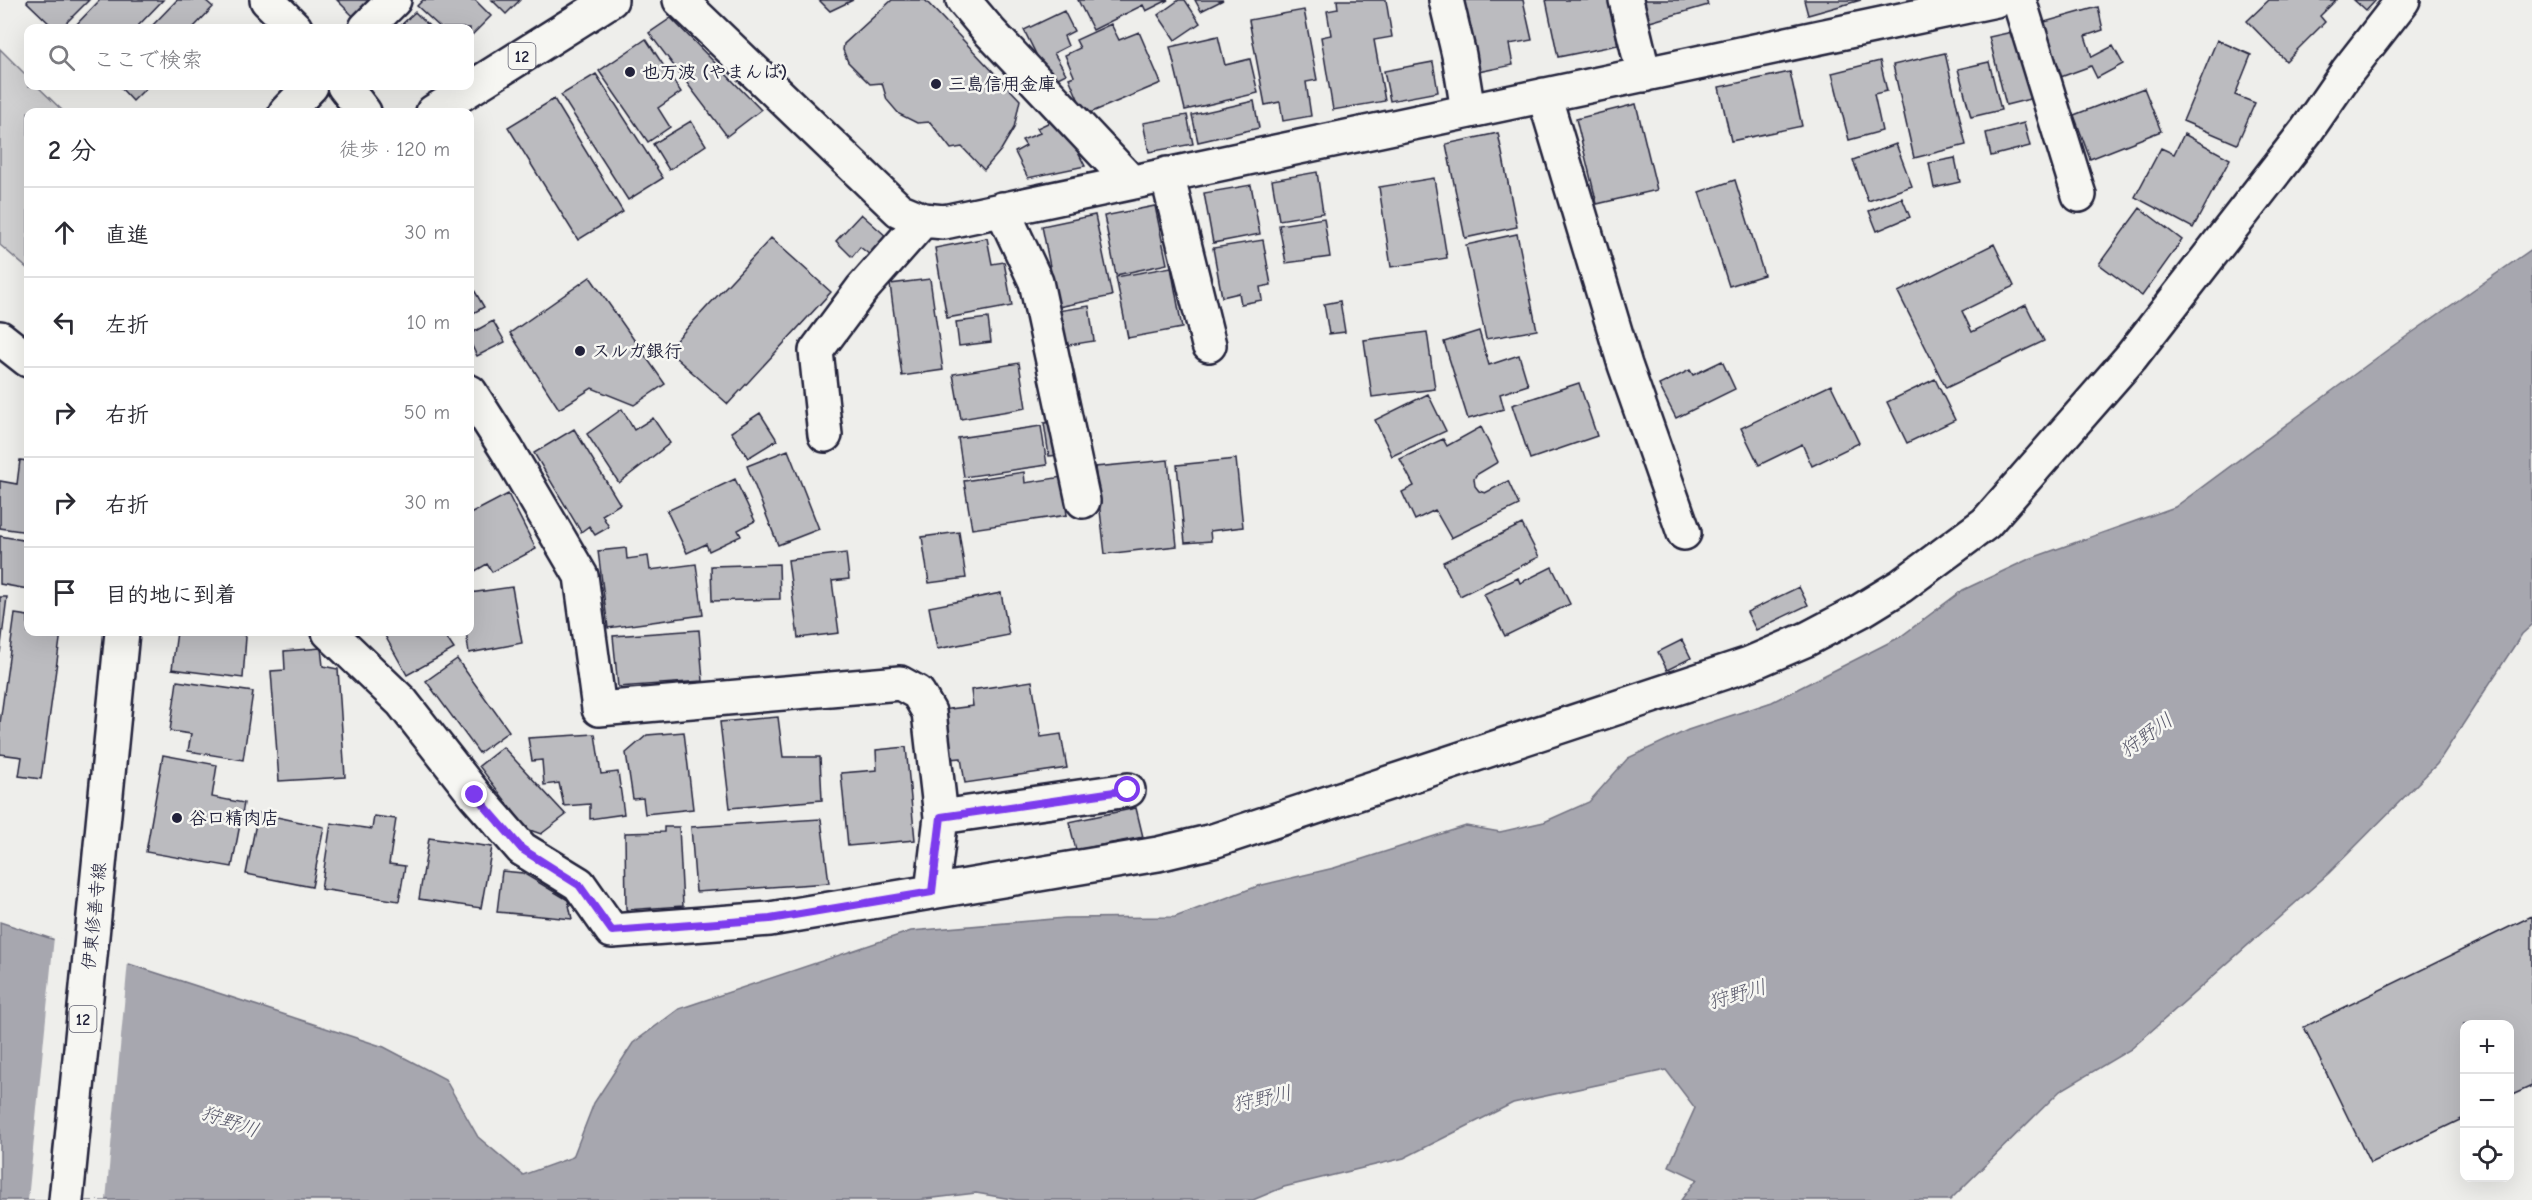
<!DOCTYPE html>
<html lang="ja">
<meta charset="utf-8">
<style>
body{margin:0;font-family:"Comic Neue","Klee One",sans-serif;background:#f7f7f7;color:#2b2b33}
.controls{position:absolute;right:18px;bottom:18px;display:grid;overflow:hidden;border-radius:12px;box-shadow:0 6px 24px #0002}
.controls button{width:54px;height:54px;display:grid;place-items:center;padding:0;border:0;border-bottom:2px solid #e1e1e2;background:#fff;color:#2b2b33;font:30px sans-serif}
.stop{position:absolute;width:18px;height:18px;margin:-14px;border:4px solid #7c3aed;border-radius:50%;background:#fff}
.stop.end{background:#7c3aed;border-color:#fff;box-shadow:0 2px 6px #0008}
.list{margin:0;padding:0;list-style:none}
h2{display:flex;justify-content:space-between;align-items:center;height:78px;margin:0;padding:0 24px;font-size:26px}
h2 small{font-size:20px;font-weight:400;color:#7c7c81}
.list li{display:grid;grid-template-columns:39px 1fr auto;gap:18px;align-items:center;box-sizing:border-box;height:90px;padding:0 24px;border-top:2px solid #e1e1e2}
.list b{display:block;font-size:22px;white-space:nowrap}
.list em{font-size:20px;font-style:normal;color:#7c7c81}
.icon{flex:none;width:33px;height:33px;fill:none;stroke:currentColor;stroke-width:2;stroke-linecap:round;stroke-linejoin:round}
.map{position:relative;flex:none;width:2532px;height:1200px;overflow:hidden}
.search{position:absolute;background:#fff;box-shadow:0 6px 24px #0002;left:24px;top:24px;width:450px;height:66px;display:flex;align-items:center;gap:15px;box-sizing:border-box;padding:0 21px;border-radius:12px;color:#7c7c81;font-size:22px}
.panel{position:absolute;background:#fff;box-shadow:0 6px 24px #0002;left:24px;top:108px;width:450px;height:528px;border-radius:12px}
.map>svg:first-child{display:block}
</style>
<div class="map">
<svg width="2532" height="1200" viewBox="0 0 2532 1200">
<rect width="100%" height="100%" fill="#eeeeeb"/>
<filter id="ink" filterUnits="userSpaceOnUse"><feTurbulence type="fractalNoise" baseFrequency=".0167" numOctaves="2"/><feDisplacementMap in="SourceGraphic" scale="12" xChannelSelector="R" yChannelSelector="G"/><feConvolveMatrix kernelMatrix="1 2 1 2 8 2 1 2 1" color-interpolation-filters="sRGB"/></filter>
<g filter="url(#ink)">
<path fill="#d0d0d1" stroke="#797986" stroke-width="1.5" d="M 0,49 L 28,77 L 28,86 L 37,86 L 64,112 L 28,112 L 28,269 L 0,245 Z"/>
<path fill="#a7a7af" stroke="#727281" stroke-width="1.5" d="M 2532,249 L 2532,625 L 2522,634 L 2437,764 L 2329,873 L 2131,1049 L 2060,1091 L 1950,1200 L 1681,1200 L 1697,1179 L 1669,1166 L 1695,1108 L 1666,1070 L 1513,1103 L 1404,1158 L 1284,1187 L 1253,1200 L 1017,1200 L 976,1193 L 917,1200 L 0,1200 L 0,922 L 384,1047 L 445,1079 L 478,1137 L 523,1175 L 573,1157 L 594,1103 L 633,1043 L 679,1009 L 911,931 L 1065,918 L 1175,917 L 1258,886 L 1334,868 L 1466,826 L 1500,832 L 1544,822 L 1589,802 L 1628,758 L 1688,730 L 1772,702 L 1900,637 L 1963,590 L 2029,559 L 2175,507 L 2390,348 Z"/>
<path fill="#eeeeeb" d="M 54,937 L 128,961 L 106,1200 L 28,1200 Z"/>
<path fill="#bbbbbf" stroke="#22223b" stroke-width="1.5" d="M 28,0 L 89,0 L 61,28 L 54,28 L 27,2 Z
M 100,0 L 163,0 L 136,28 L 73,28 Z
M 177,0 L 205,0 L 213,7 L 193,28 L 150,28 Z
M 337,0 L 370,0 L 354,17 Z
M 423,0 L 475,0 L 491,16 L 470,37 L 470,28 L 441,28 L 417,6 Z
M 492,0 L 520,0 L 506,14 Z
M 819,0 L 853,0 L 830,11 Z
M 892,0 L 925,0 L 1020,100 L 1014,128 L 1001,150 L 984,170 L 962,147 L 951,149 L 930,122 L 917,123 L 899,114 L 887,100 L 882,83 L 870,84 L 848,62 L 843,50 L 844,44 Z
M 1078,0 L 1168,0 L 1146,11 L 1143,5 L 1093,30 Z
M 1179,0 L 1185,0 L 1200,23 L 1175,40 L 1158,15 Z
M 1195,0 L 1223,0 L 1201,11 Z
M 1337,0 L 1386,0 L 1392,37 L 1374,40 L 1385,101 L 1333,110 L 1321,37 L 1331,35 L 1327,11 L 1338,9 Z
M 1459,0 L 1523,0 L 1532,40 L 1509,44 L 1513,65 L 1473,73 Z
M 1546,0 L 1609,0 L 1618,45 L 1558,57 Z
M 1636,0 L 1706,0 L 1708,5 L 1643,24 Z
M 1804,0 L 1861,0 L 1808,15 Z
M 2269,0 L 2336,0 L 2320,16 L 2325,22 L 2286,61 L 2247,21 Z
M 2354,0 L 2376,0 L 2366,11 Z
M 2098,7 L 2103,30 L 2085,36 L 2092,57 L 2113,46 L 2123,64 L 2097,78 L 2091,66 L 2058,78 L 2041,23 Z
M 1304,10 L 1317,80 L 1306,82 L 1311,116 L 1283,121 L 1280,102 L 1265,105 L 1249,20 Z
M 1064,11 L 1074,31 L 1064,36 L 1068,46 L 1054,53 L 1066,74 L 1050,82 L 1024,30 Z
M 415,12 L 431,28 L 398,28 Z
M 671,18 L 761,110 L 727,136 L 649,33 Z
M 1111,24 L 1119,40 L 1139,32 L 1161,83 L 1085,115 L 1069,78 L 1074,76 L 1065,55 L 1080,48 L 1076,40 Z
M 2017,31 L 2034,98 L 2006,105 L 1989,37 Z
M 1218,36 L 1225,65 L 1250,59 L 1258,93 L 1185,110 L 1170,47 Z
M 646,39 L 681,92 L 658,108 L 670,127 L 648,142 L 599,71 Z
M 2217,40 L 2251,55 L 2235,95 L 2255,103 L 2237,144 L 2183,121 Z
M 1945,53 L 1966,145 L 1914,158 L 1893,65 Z
M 1880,61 L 1887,91 L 1874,94 L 1882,131 L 1849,140 L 1832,73 Z
M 1433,62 L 1438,92 L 1390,101 L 1384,71 Z
M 1989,62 L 2001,110 L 1971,117 L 1958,69 Z
M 1790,72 L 1802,126 L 1731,141 L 1719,87 Z
M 596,74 L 663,178 L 628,200 L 561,95 Z
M 119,86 L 148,86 L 133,101 Z
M 2144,88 L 2161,131 L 2090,159 L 2074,115 Z
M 554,99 L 623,212 L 578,240 L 508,127 Z
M 1254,101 L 1259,128 L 1198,142 L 1192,115 Z
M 1636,104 L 1657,190 L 1597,204 L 1576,119 Z
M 1187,115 L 1193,144 L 1149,152 L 1143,123 Z
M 691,121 L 706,145 L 669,170 L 653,144 Z
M 1050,122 L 1071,139 L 1085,166 L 1028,178 L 1015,152 L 1026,146 L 1022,140 L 1040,133 L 1037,128 Z
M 2024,123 L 2030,146 L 1991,156 L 1986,133 Z
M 1498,133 L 1517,227 L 1465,238 L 1446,144 Z
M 2184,134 L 2230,159 L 2193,228 L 2135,197 L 2161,148 L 2174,154 Z
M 1896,144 L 1912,186 L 1868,201 L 1853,160 Z
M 1955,158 L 1960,182 L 1934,188 L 1929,163 Z
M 1317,172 L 1323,213 L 1279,220 L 1272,180 Z
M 1434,178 L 1447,258 L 1391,267 L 1379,187 Z
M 1735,180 L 1764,275 L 1729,286 L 1699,192 Z
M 1251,185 L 1260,234 L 1213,243 L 1204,193 Z
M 1902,198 L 1910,217 L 1877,231 L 1869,211 Z
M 1155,206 L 1167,264 L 1116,275 L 1104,216 Z
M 2140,208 L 2182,240 L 2142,296 L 2099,264 Z
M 861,214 L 887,237 L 870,255 L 860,247 L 852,257 L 836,241 Z
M 1095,215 L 1112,296 L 1058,307 L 1042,226 Z
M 1324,218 L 1330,257 L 1286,263 L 1279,225 Z
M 1517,234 L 1537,330 L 1486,339 L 1466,245 Z
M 771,238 L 831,292 L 728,404 L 667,350 Z
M 987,238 L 992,264 L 1004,262 L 1012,306 L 947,318 L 935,248 Z
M 1263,240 L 1271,285 L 1260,287 L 1262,300 L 1241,304 L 1239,293 L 1222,297 L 1213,248 Z
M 1994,244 L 2014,286 L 1962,311 L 1972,332 L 2026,305 L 2044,341 L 1946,388 L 1898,292 Z
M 1171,267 L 1182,328 L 1128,338 L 1116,277 Z
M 590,277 L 665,384 L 634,405 L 592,388 L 559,409 L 510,333 Z
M 930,279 L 943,370 L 902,376 L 890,284 Z
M 470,283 L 484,307 L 470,315 Z
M 1340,301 L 1345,332 L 1329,334 L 1324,304 Z
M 1089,306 L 1094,341 L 1063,346 L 1057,311 Z
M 988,318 L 991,342 L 959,346 L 956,322 Z
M 493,321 L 505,342 L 477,356 L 470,342 L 470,334 Z
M 1479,331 L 1489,365 L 1519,355 L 1528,385 L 1500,394 L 1504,409 L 1468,419 L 1444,342 Z
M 1427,332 L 1435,389 L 1372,397 L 1364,340 Z
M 1722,361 L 1735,389 L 1676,418 L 1659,385 L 1690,370 L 1693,375 Z
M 1019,363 L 1026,408 L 961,419 L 953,374 Z
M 1935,379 L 1955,420 L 1907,443 L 1887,402 Z
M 1579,383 L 1597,436 L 1530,459 L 1512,405 Z
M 1831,385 L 1859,443 L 1812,466 L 1802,444 L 1759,465 L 1741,428 Z
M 1428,394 L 1446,431 L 1392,456 L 1375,420 Z
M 622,409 L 634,430 L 653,418 L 670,443 L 619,483 L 587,434 Z
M 760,413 L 777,440 L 748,458 L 731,432 Z
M 1056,422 L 1061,455 L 1049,456 L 1044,423 Z
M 1041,426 L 1047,465 L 964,477 L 958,438 Z
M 1481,427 L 1498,462 L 1476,475 L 1474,479 L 1475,486 L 1479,491 L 1485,493 L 1508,481 L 1519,505 L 1451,538 L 1435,510 L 1415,520 L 1402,492 L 1414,486 L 1400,459 L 1443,439 L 1447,446 Z
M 574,429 L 620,504 L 602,515 L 609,527 L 595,535 L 589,526 L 581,532 L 534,453 Z
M 788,450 L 819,529 L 778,545 L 747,466 Z
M 1236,459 L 1243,527 L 1210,531 L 1211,541 L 1185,543 L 1177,465 Z
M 20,460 L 28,461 L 28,532 L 0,528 L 0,481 L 17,484 Z
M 1168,460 L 1177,546 L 1105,554 L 1095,467 Z
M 1024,472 L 1025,483 L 1062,477 L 1067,515 L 972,529 L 964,481 Z
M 735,479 L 755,521 L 738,530 L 741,536 L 709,551 L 706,544 L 687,553 L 667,511 Z
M 508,494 L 536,549 L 492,572 L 487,564 L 470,574 L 470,514 Z
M 1522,524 L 1539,557 L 1460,596 L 1443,562 Z
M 959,532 L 966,578 L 929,583 L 922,537 Z
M 0,536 L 28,541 L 28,589 L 0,584 Z
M 626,548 L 627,559 L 648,556 L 650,570 L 696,564 L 703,615 L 608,628 L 598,551 Z
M 846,553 L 849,579 L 832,581 L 839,633 L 798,638 L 788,560 Z
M 779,564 L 780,599 L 712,601 L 711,566 Z
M 1552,567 L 1570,604 L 1505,636 L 1484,594 L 1518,578 L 1520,583 Z
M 512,587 L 522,643 L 469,653 L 466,632 L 470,632 L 470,593 Z
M 1799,587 L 1808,605 L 1756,630 L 1747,612 Z
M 1001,593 L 1009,635 L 937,649 L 929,607 Z
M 0,597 L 7,597 L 0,653 Z
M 15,614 L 28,616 L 28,632 L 61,632 L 41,779 L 19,776 L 22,757 L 0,754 L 0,723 Z
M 699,630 L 703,681 L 618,687 L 613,636 Z
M 177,632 L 239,632 L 246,637 L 243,678 L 172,669 Z
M 383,632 L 455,632 L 446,637 L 454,649 L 407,675 Z
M 1682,640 L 1691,658 L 1667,670 L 1658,652 Z
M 321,648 L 323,666 L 338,669 L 345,777 L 279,781 L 271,671 L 285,670 L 284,651 Z
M 457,659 L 509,731 L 479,753 L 426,681 Z
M 177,681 L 253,692 L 243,760 L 188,751 L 191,734 L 170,731 Z
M 1032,681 L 1041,737 L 1061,734 L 1067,768 L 965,783 L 961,758 L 949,759 L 942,710 L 973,706 L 971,690 Z
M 778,717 L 783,757 L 820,757 L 822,800 L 730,808 L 720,722 Z
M 684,732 L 693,809 L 645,814 L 643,798 L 633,799 L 626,753 L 647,735 Z
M 595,734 L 601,774 L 618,772 L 624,814 L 590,819 L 590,804 L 564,806 L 559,783 L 544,785 L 542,760 L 532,761 L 528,738 Z
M 503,747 L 566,815 L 541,834 L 527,829 L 479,766 Z
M 906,747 L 915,840 L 848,846 L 841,773 L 877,770 L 876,750 Z
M 163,755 L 217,765 L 212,797 L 244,803 L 232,867 L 146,852 Z
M 1136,808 L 1143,837 L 1076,850 L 1069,822 Z
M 258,813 L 324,827 L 312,887 L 246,874 Z
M 374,816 L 396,819 L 389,864 L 405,866 L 399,901 L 321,889 L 331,823 L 372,829 Z
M 821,819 L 829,883 L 696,892 L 691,827 Z
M 664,827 L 679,827 L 683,906 L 626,910 L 625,833 L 664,832 Z
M 429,838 L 492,847 L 481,908 L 419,899 Z
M 502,871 L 523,873 L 568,900 L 572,919 L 497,912 Z
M 2532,916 L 2532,1086 L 2510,1096 L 2510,1024 L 2464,1024 L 2464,1118 L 2370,1163 L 2304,1027 Z"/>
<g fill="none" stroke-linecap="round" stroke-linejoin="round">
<g stroke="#22223b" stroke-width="38">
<path id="minor" d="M 267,0 L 295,28
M 680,0 L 899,210 L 923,220 L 944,222 L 1996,0
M 963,0 L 990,32 L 1131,182
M 1446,0 L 1459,55 L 1468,111
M 1626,0 L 1644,75
M 2019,0 L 2079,195
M 366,28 L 394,0
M 344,86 L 364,112
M 1544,95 L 1625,365 L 1684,533
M 286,112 L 311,86
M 1167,174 L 1209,345
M 1002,209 L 1036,282 L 1083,501
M 0,338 L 28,360
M 470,392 L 507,450 L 581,576 L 599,709 L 900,683 L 918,693 L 929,712 L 941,817 L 932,892
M 825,435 L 816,351 L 862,289 L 923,220
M 329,632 L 402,702 L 475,795 L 522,849 L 579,884 L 612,931 L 770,919 L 1158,854 L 1213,841 L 1749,664 L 1807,639 L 1862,610 L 1901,586 L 1986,523 L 2131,357 L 2307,130 L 2347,72 L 2403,0
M 941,817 L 1128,790"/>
</g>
<g stroke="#22223b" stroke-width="38">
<path id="major" d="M 433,112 L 611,0
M 66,1200 L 122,632"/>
</g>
<use href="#minor" stroke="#f6f6f2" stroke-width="33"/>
<use href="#major" stroke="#f6f6f2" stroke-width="33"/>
</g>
</g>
<g fill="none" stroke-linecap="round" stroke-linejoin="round" filter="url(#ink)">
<path stroke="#7c3aed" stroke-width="8" d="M 475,795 L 522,849 L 579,885 L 612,931 L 770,919 L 932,892 L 941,817 L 1128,790"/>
</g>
<g fill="#22223b" stroke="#f6f6f2" stroke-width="2">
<circle cx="630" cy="72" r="6"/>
<circle cx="936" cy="84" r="6"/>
<circle cx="580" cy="351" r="6"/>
<circle cx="177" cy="818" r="6"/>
</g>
<g text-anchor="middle" stroke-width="5" stroke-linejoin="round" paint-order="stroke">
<g fill="#f6f6f2" stroke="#626272" stroke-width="1.5">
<rect x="508.5" y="43" width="27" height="26" rx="4.5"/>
<rect x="69.5" y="1006" width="27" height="26" rx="4.5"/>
</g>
<g font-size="16" font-weight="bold" fill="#22223b">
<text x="522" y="62">12</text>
<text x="83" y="1025">12</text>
</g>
<g font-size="18" font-weight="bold" fill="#22223b" stroke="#f6f6f2" text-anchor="start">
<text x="642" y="78">也万波 (やまんば)</text>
<text x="948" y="90">三島信用金庫</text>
<text x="592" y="357">スルガ銀行</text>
<text x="189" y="824">谷口精肉店</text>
</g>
<g font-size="18" fill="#22223b" stroke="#f6f6f2">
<text transform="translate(94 916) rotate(-84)" y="6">伊東修善寺線</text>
</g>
<g font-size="20" font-style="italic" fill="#575769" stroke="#f6f6f2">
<text transform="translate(2146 735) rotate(-36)" y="7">狩野川</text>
<text transform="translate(1737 994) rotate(-16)" y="7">狩野川</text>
<text transform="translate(1262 1098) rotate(-12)" y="7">狩野川</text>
<text transform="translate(230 1121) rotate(19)" y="7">狩野川</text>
</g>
</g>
</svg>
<div class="controls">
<button>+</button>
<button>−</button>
<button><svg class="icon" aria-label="locate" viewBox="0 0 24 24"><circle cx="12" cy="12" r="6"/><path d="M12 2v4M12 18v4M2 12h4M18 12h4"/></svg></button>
</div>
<div class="stop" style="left:1128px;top:790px"></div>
<div class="stop end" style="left:475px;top:795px"></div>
<div class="search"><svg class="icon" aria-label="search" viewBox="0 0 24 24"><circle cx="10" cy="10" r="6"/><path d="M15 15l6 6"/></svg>ここで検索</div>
<section class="panel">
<h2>2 分<small>徒歩 · 120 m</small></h2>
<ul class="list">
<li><svg class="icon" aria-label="ahead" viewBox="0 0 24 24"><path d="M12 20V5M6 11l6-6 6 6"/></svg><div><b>直進</b></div><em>30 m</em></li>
<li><svg class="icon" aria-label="left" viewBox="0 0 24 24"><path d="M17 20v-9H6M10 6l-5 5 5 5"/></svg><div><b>左折</b></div><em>10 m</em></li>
<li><svg class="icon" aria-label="right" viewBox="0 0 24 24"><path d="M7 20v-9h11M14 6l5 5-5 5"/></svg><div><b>右折</b></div><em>50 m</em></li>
<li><svg class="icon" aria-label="right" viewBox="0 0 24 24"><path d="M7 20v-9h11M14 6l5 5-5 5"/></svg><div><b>右折</b></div><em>30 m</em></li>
<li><svg class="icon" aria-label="arrive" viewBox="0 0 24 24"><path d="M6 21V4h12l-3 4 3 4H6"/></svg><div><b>目的地に到着</b></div></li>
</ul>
</section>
</div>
